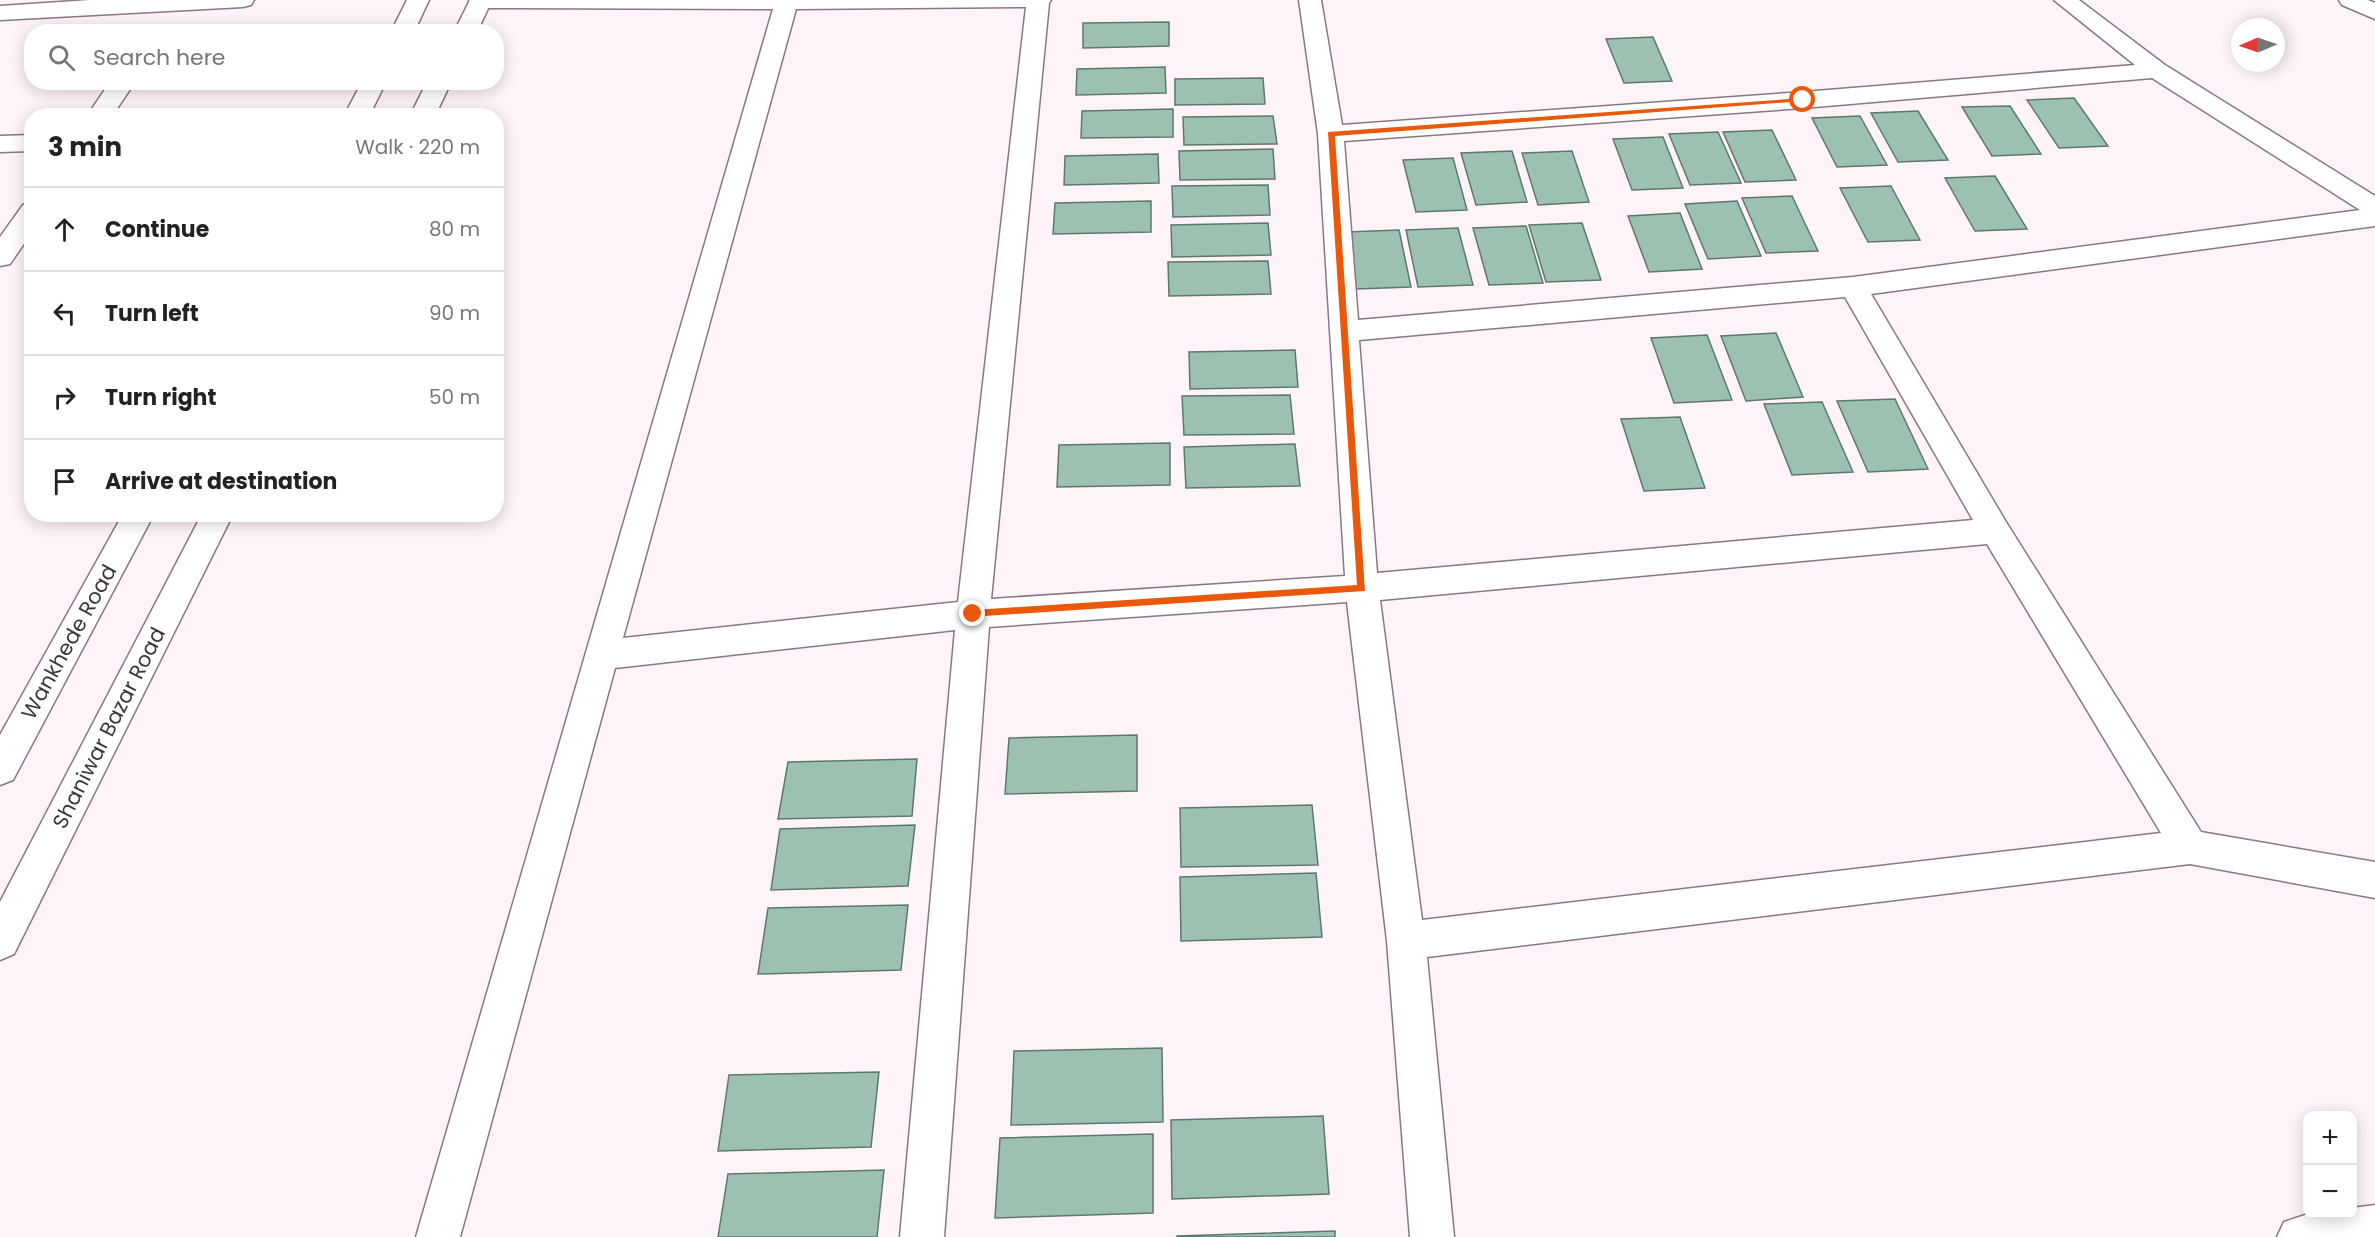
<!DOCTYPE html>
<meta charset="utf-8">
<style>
body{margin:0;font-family:Poppins,sans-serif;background:#f2f2f2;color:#222}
.controls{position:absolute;right:18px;bottom:18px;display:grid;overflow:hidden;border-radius:12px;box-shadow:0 3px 15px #0003}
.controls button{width:54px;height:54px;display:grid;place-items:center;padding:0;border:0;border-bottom:2px solid #e0e0e0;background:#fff;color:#222;font:30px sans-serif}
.compass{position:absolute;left:2231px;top:18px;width:54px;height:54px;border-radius:50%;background:#fff;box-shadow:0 3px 15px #0003;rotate:268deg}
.stop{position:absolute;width:18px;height:18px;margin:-14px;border:4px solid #ea580c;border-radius:50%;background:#fff}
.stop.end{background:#ea580c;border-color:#fff;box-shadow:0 2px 6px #0008}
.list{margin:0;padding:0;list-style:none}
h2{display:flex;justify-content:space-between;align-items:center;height:78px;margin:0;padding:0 24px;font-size:26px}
h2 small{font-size:20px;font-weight:400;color:#767676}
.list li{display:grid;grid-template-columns:39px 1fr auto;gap:18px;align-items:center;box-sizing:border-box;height:84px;padding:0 24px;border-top:2px solid #e0e0e0}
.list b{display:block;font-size:22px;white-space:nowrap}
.list em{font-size:20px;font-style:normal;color:#767676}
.icon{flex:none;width:33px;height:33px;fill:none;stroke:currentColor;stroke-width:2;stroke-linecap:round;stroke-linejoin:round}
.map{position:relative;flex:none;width:2375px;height:1237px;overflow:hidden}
.search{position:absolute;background:#fff;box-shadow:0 3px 15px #0003;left:24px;top:24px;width:480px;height:66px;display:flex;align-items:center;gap:15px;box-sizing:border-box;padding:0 21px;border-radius:24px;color:#767676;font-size:22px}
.panel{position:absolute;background:#fff;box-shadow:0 3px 15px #0003;left:24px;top:108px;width:480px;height:414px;border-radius:24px}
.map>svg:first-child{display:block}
</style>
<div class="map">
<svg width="2375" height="1237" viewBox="0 0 2375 1237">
<rect width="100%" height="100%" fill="#fef3f9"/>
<path fill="#9cc1b0" stroke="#5e786d" stroke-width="1.5" d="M 1169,22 L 1169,46 L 1083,48 L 1083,23 Z
M 1653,37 L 1672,81 L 1624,83 L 1606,39 Z
M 1165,67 L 1166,93 L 1076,95 L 1077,69 Z
M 1263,78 L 1265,104 L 1175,105 L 1175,79 Z
M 2074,98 L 2108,146 L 2059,148 L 2027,100 Z
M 2010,106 L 2041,154 L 1992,156 L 1962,107 Z
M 1173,109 L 1173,137 L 1081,138 L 1082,111 Z
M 1918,111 L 1948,160 L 1898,162 L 1871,113 Z
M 1273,116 L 1277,144 L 1184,145 L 1183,117 Z
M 1860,116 L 1887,165 L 1837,167 L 1812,118 Z
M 1772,130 L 1796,180 L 1745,182 L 1723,132 Z
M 1718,132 L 1741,183 L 1690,185 L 1669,134 Z
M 1663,137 L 1683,188 L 1632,190 L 1613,139 Z
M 1273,149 L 1275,179 L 1180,180 L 1179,151 Z
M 1512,151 L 1527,202 L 1476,205 L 1461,153 Z
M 1572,151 L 1589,202 L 1538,205 L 1522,153 Z
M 1158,154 L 1159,183 L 1064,185 L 1065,156 Z
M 1453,158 L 1467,210 L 1416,212 L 1403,160 Z
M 1995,176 L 2027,229 L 1975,231 L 1945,178 Z
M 1268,185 L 1270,215 L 1173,217 L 1172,186 Z
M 1891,186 L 1920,240 L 1868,242 L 1840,188 Z
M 1792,196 L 1818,251 L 1766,253 L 1742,198 Z
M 1151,201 L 1151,232 L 1053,234 L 1055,203 Z
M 1737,201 L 1761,256 L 1708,259 L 1685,204 Z
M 1680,213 L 1702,269 L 1649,272 L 1628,216 Z
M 1268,223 L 1271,255 L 1172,257 L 1171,225 Z
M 1582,223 L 1601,280 L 1546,282 L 1529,225 Z
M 1526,226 L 1543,283 L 1489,285 L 1473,228 Z
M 1458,228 L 1473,285 L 1418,287 L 1406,230 Z
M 1399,230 L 1411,287 L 1356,289 L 1346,232 Z
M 1268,261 L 1271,294 L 1169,296 L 1168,262 Z
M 1776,333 L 1803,397 L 1746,401 L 1721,336 Z
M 1707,335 L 1732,400 L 1674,403 L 1651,338 Z
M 1295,350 L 1298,387 L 1190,389 L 1189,352 Z
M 1290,395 L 1294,434 L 1184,435 L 1182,396 Z
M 1895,399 L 1928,469 L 1868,472 L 1837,401 Z
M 1822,402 L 1853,472 L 1792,475 L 1764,404 Z
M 1680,417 L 1705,488 L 1644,491 L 1621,419 Z
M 1170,443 L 1170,485 L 1057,487 L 1059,445 Z
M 1295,444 L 1300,486 L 1186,488 L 1184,447 Z
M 1137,735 L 1137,791 L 1005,794 L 1009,738 Z
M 917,759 L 912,816 L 778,819 L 788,762 Z
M 1312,805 L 1318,865 L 1181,867 L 1180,808 Z
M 915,825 L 908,886 L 771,890 L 780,829 Z
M 1316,873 L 1322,937 L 1181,941 L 1180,877 Z
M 908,905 L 901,970 L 758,974 L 768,908 Z
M 1162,1048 L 1163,1122 L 1011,1125 L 1014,1051 Z
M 879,1072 L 871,1147 L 718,1151 L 729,1075 Z
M 1323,1116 L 1329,1194 L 1172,1199 L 1171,1120 Z
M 1153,1134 L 1153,1213 L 995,1218 L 1000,1138 Z
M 884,1170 L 877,1237 L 718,1237 L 728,1174 Z
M 1335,1231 L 1335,1237 L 1177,1237 L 1177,1236 Z"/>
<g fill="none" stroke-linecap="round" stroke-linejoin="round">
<g stroke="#8e7583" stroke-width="3">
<path id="street" d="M 90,0 L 254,0 L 251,5 L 243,7 L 0,20 L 0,6 Z
M 469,0 L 1051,0 L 1049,3 L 991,599 L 1345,576 L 1318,134 L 1299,0 L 1321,0 L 1342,125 L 1803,92 L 2135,65 L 2054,0 L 2079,0 L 2165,65 L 2375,196 L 2375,226 L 1871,294 L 2006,522 L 2201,832 L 2375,862 L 2375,898 L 2190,864 L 1427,957 L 1454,1237 L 1410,1237 L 1387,941 L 1347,602 L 989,627 L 944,1237 L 900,1237 L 955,630 L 615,668 L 460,1237 L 416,1237 L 773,9 L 480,8 L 472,6 ZM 1026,7 L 958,602 L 623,638 L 796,9 ZM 2152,78 L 2360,210 L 1853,277 L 1358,320 L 1344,141 L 1803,108 ZM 1845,297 L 1973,520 L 1377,573 L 1359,340 ZM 1987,544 L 2161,833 L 1422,920 L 1380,600 Z
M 2339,0 L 2368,0 L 2375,3 L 2375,19 L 2342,5 Z
M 110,82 L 135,82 L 112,116 L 87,116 Z
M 32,135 L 32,151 L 0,152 L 0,136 Z
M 32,202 L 32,232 L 10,264 L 0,266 L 0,237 L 23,205 Z
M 2375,1205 L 2375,1237 L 2277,1237 L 2284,1222 L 2308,1214 L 2352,1214 L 2352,1208 Z"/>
</g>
<g stroke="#8e7583" stroke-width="3">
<path id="secondary" d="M 407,0 L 429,0 L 414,32 L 391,32 Z
M 470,0 L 492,0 L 477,32 L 454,32 Z
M 362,82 L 386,82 L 369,116 L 344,116 Z
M 427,82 L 451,82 L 435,116 L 410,116 Z
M 123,514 L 154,514 L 13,780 L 0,785 L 0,735 Z
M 202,514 L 233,514 L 14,954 L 0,960 L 0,902 Z"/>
</g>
<use href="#street" fill="#fff" fill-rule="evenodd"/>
<use href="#secondary" fill="#fff" fill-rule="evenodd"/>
</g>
<path fill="#ea580c" d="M 1803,98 L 1805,101 L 1335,136 L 1365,591 L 969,617 L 969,612 L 973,610 L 1357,585 L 1328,132 Z"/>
<g text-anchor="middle" stroke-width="4.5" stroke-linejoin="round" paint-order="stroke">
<g font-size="21" fill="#3f343a" stroke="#fff">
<text transform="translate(69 642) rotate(-61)" y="7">Wankhede Road</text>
<text transform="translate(109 728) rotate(-63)" y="7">Shaniwar Bazar Road</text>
</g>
</g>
</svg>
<div class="controls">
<button>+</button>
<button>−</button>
</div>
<svg class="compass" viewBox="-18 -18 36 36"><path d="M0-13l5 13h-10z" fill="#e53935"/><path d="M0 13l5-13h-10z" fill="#767676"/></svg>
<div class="stop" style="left:1803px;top:100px"></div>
<div class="stop end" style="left:973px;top:614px"></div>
<div class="search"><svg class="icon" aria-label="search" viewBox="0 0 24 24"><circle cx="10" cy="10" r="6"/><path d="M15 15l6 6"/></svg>Search here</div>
<section class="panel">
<h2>3 min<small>Walk · 220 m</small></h2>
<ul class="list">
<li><svg class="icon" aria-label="ahead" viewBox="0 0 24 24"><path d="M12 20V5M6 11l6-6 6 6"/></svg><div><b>Continue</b></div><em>80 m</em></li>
<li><svg class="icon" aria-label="left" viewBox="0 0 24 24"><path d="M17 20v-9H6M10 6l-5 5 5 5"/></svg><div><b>Turn left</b></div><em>90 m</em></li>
<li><svg class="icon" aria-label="right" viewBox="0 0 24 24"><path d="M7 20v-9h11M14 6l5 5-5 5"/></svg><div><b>Turn right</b></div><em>50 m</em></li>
<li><svg class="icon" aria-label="arrive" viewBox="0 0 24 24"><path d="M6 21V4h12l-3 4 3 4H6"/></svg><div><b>Arrive at destination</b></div></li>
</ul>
</section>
</div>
